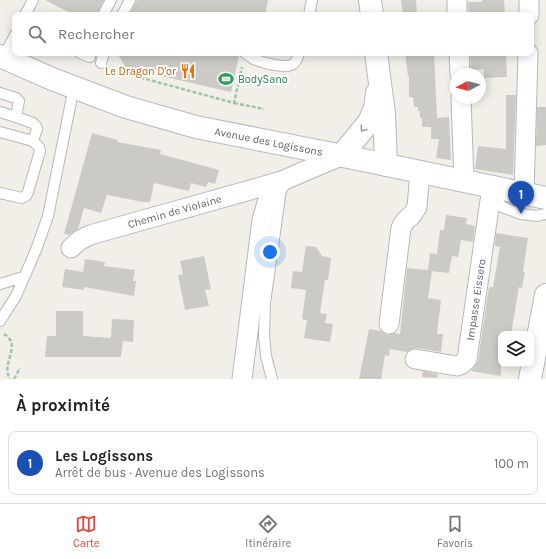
<!DOCTYPE html>
<html lang="fr">
<meta charset="utf-8">
<style>
body{margin:0;font-family:Karla,sans-serif;background:#f2f2f2;color:#222}
.controls{position:absolute;right:12px;bottom:12px;display:grid;overflow:hidden;border-radius:8px;box-shadow:0 2px 10px #0003}
.controls button{width:36px;height:36px;display:grid;place-items:center;padding:0;border:0;border-bottom:1px solid #e0e0e0;background:#fff;color:#222;font:20px sans-serif}
.compass{position:absolute;left:450px;top:68px;width:36px;height:36px;border-radius:50%;background:#fff;box-shadow:0 2px 10px #0003;rotate:263deg}
.you{position:absolute;left:270px;top:252px;width:14px;height:14px;margin:-10px;border:3px solid #fff;border-radius:50%;background:#1a73e8;box-shadow:0 0 0 6px #1a73e833}
.badge{display:grid;place-items:center;width:26px;height:26px;border-radius:50%;background:#ea4335;color:#fff;font-size:13px;font-weight:700}
.pin{position:absolute;translate:-50% -33px;filter:drop-shadow(0 1px 2px #0008)}
.pin::after{content:'';position:absolute;top:21px;width:14px;height:12px;background:inherit;clip-path:polygon(0 0,100% 0,50% 100%)}
.list{margin:0;padding:0;list-style:none}
h2{display:flex;justify-content:space-between;align-items:center;height:52px;margin:0;padding:0 16px;font-size:17px}
h2 small{font-size:13px;font-weight:400;color:#767676}
.list li{display:grid;grid-template-columns:26px 1fr auto;gap:12px;align-items:center;box-sizing:border-box;height:64px;margin:0 8px 8px;padding:0 8px;border:1px solid #e0e0e0;border-radius:8px}
.list b{display:block;font-size:15px;white-space:nowrap}
.list p{margin:0;font-size:13px;white-space:nowrap;color:#767676}
.list em{font-size:13px;font-style:normal;color:#767676}
.icon{flex:none;width:22px;height:22px;fill:none;stroke:currentColor;stroke-width:2;stroke-linecap:round;stroke-linejoin:round}
.map{position:relative;flex:none;width:546px;height:379px;overflow:hidden}
.search{position:absolute;background:#fff;box-shadow:0 2px 10px #0003;left:12px;right:12px;top:12px;height:44px;display:flex;align-items:center;gap:10px;box-sizing:border-box;padding:0 14px;border-radius:8px;color:#767676;font-size:15px}
.sheet{height:124px;background:#fff}
nav{display:flex;justify-content:space-around;align-items:center;box-sizing:border-box;height:56px;border-top:1px solid #e0e0e0;background:#fff;font-size:11px;color:#767676}
nav a{display:grid;justify-items:center;gap:2px}
nav .on{color:#ea4335}
.map>svg:first-child{display:block}
</style>
<div class="map">
<svg width="546" height="379" viewBox="0 0 546 379">
<rect width="100%" height="100%" fill="#f1efe8"/>
<path fill="#cccac5" d="M 45,0 L 104,0 L 97,15 L 74,15 Z
M 137,0 L 268,0 L 265,15 L 129,15 Z
M 401,0 L 416,0 L 417,15 L 403,15 Z
M 482,0 L 504,0 L 505,15 L 469,15 L 468,2 L 482,2 Z
M 117,53 L 239,53 L 239,56 L 231,92 L 126,68 Z
M 405,53 L 434,53 L 437,118 L 449,117 L 451,160 L 436,158 L 439,139 L 431,139 L 431,127 L 422,127 L 422,118 L 420,118 L 420,111 L 418,111 L 418,107 L 414,107 L 413,97 L 409,97 L 409,76 L 408,76 Z
M 470,53 L 506,53 L 507,77 L 484,78 L 484,69 L 471,70 Z
M 506,95 L 516,95 L 513,175 L 475,169 L 478,146 L 506,149 Z
M 537,107 L 546,107 L 546,145 L 536,146 Z
M 92,133 L 118,140 L 117,142 L 161,150 L 160,154 L 219,170 L 215,184 L 208,182 L 206,187 L 191,183 L 189,191 L 154,183 L 150,202 L 143,202 L 107,195 L 101,213 L 84,208 L 78,229 L 69,235 L 64,234 Z
M 446,215 L 467,218 L 466,224 L 475,226 L 473,242 L 461,240 L 458,257 L 452,256 L 449,273 L 431,271 L 432,271 L 428,298 L 441,300 L 437,334 L 443,334 L 441,352 L 417,348 L 412,349 L 407,352 L 390,349 L 389,356 L 385,355 L 381,379 L 359,379 L 369,329 L 381,331 L 383,333 L 387,335 L 394,333 L 400,334 L 407,268 L 428,270 L 430,253 L 437,254 L 440,230 L 444,230 Z
M 496,233 L 528,238 L 523,272 L 525,272 L 522,288 L 519,287 L 511,334 L 501,334 L 501,376 L 471,371 L 475,366 L 478,361 L 489,287 L 493,287 L 500,247 L 495,246 Z
M 306,246 L 316,247 L 322,256 L 331,258 L 328,280 L 325,280 L 320,313 L 327,314 L 325,323 L 333,324 L 330,342 L 304,338 L 307,320 L 302,319 L 306,290 L 291,288 L 293,271 L 302,272 Z
M 204,256 L 211,289 L 205,290 L 209,306 L 185,310 L 178,275 L 183,274 L 180,261 Z
M 85,259 L 105,262 L 104,266 L 135,270 L 133,281 L 136,281 L 134,296 L 84,287 L 84,290 L 62,287 L 65,269 L 83,272 Z
M 56,311 L 83,311 L 83,336 L 111,338 L 112,319 L 134,320 L 133,342 L 123,341 L 121,357 L 45,357 L 47,336 L 56,336 Z
M 423,371 L 438,374 L 437,378 L 422,377 Z"/>
<g fill="none" stroke-linecap="round" stroke-linejoin="round">
<g stroke="#b5b8bc" stroke-width="12">
<path id="service" d="M 25,15 L 33,0
M 103,15 L 111,0
M 122,15 L 130,0
M 309,15 L 312,0
M 80,53 L 90,57
M 245,53 C 249,55 252,59 256,60 C 264,63 286,69 293,64 C 297,61 298,57 299,53
M 3,58 L 15,35
M 101,63 L 104,53
M 0,93 L 16,98 L 19,101 L 16,117 L 33,123 L 36,126 L 37,129 L 33,141 L 39,147 L 40,151 L 28,192 L 26,196 L 22,198 L 0,193
M 0,112 L 16,117
M 0,132 L 33,141
M 494,191 L 497,200 L 502,207 L 521,214 L 537,216 L 546,214
M 0,284 L 23,277
M 0,321 L 16,296 L 36,250 L 48,216 L 74,87
M 272,379 L 266,356 L 264,336 L 265,303 L 281,189"/>
</g>
<g stroke="#b5b8bc" stroke-width="21">
<g id="minor">
<path d="M 457,0 L 457,15"/>
<path d="M 529,15 L 529,0"/>
<path d="M 459,53 L 460,74"/>
<path d="M 461,98 L 464,181"/>
<path d="M 524,194 L 528,53"/>
<path id="s1" d="M 71,248 L 80,240 L 90,235 L 282,181 L 305,171 L 341,156"/>
<path d="M 389,324 L 401,228 L 405,221 L 412,215 L 417,207 L 420,172"/>
<path id="s2" d="M 415,359 L 457,366 L 462,364 L 467,359 L 492,187"/>
<path d="M 242,379 L 262,220 L 267,203 L 282,181"/>
</g>
</g>
<g stroke="#b5b8bc" stroke-width="24">
<path id="tertiary" d="M 370,0 L 372,15
M 376,53 L 384,114 L 386,165
M 341,156 L 369,122 L 375,108 L 377,93
M 530,379 L 546,295"/>
</g>
<g stroke="#b6babf" stroke-width="24">
<g id="secondary">
<path id="s3" d="M 0,56 L 52,79 L 126,107 L 196,127 L 358,159 L 546,198"/>
</g>
</g>
<path stroke="#9cc7a9" stroke-width="2.5" stroke-dasharray="4 2" stroke-linecap="butt" d="M 112,68 L 124,73 L 234,103 L 242,67
M 234,103 L 264,109
M 4,334 C 23,346 0,363 10,379
M 14,379 L 20,368"/>
<use href="#service" stroke="#fff" stroke-width="10"/>
<use href="#minor" stroke="#fff" stroke-width="19"/>
<use href="#tertiary" stroke="#fff" stroke-width="22"/>
<use href="#secondary" stroke="#fff" stroke-width="22"/>
</g>
<defs><path id="oneway-chevron" d="M-2-3.5L2.5 0L-2 3.5" fill="none" stroke-width="1.6" stroke-linecap="round" stroke-linejoin="round"/></defs>
<use stroke="#979a9d" href="#oneway-chevron" transform="translate(363 129) rotate(127)"/>
<defs>
<g id="restaurant-bare" transform="scale(1.2)"><path d="M-5-6h1v4h1v-4h1v4h1v-4h1v5L-1.5 .5V6h-2V.5L-5-1ZM5-6V6H3V1.5H1.5Q1.5-4 5-6Z" fill="#e8710a" stroke="#fff" stroke-width="2.5" paint-order="stroke"/></g>
<g id="stadium-bare" transform="scale(1.2)"><path d="M0-5a6.5 5 0 1 0 0 10a6.5 5 0 1 0 0-10ZM-3.5-1.8h7v3.6h-7Z" fill="#2e9e5b" stroke="#fff" stroke-width="2.5" paint-order="stroke"/></g>
</defs>
<g fill-rule="evenodd">
<use href="#restaurant-bare" x="188" y="71"/>
<use href="#stadium-bare" x="226" y="79"/>
</g>
<g text-anchor="middle" stroke-width="4" stroke-linejoin="round" paint-order="stroke">
<g font-size="11" fill="#c56008" stroke="#fff" text-anchor="end">
<text x="176" y="75">Le Dragon D'or</text>
</g>
<g font-size="11" fill="#27864d" stroke="#fff" text-anchor="start">
<text x="238" y="83">BodySano</text>
</g>
<g font-size="11" fill="#5f6368" stroke="#fff">
<text dy="4" stroke="none"><textPath href="#s3" startOffset="283">Avenue des Logissons</textPath></text>
<text dy="4" stroke="none"><textPath href="#s1" startOffset="111">Chemin de Violaine</textPath></text>
<text dy="4" stroke="none"><textPath href="#s2" startOffset="115">Impasse Eissero</textPath></text>
</g>
</g>
</svg>
<div class="controls">
<button><svg class="icon" aria-label="layers" viewBox="0 0 24 24"><path d="M12 4l9 5-9 5-9-5zM3 14l9 5 9-5"/></svg></button>
</div>
<svg class="compass" viewBox="-18 -18 36 36"><path d="M0-13l5 13h-10z" fill="#e53935"/><path d="M0 13l5-13h-10z" fill="#767676"/></svg>
<div class="you"></div>
<div class="pin badge" style="left:521px;top:214px;background:#1a4fb4">1</div>
<div class="search"><svg class="icon" aria-label="search" viewBox="0 0 24 24"><circle cx="10" cy="10" r="6"/><path d="M15 15l6 6"/></svg>Rechercher</div>
</div>
<section class="sheet">
<h2>À proximité<small></small></h2>
<ul class="list">
<li><span class="badge" style="background:#1a4fb4">1</span><div><b>Les Logissons</b><p>Arrêt de bus · Avenue des Logissons</p></div><em>100 m</em></li>
</ul>
</section>
<nav>
<a class="on"><svg class="icon" aria-label="map" viewBox="0 0 24 24"><path d="M3 6l6-2 6 2 6-2v14l-6 2-6-2-6 2zM9 4v14M15 6v14"/></svg>Carte</a>
<a><svg class="icon" aria-label="directions" viewBox="0 0 24 24"><path d="M12 3l9 9-9 9-9-9zM9 14v-3h6M13 9l2 2-2 2"/></svg>Itinéraire</a>
<a><svg class="icon" aria-label="saved" viewBox="0 0 24 24"><path d="M7 4h10v16l-5-4-5 4z"/></svg>Favoris</a>
</nav>
